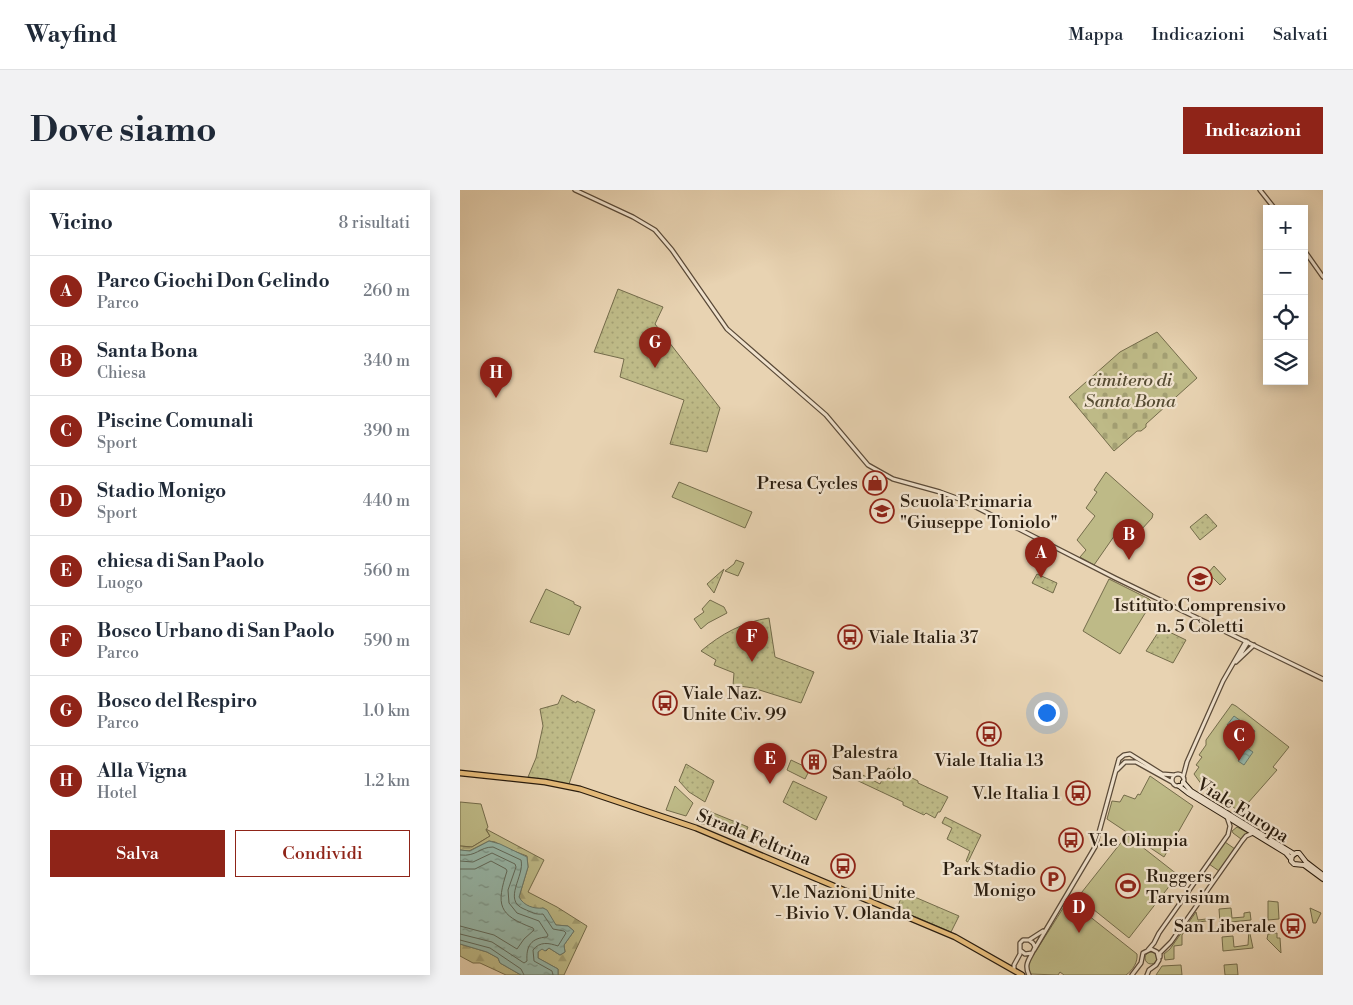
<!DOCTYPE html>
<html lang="it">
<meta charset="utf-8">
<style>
body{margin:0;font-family:"Libre Bodoni",serif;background:#f2f2f3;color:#1f2937}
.controls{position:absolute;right:15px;top:15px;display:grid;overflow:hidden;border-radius:0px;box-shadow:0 2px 12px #0003}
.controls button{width:45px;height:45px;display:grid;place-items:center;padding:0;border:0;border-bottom:1px solid #e0e1e3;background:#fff;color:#1f2937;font:25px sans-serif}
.you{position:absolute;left:586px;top:522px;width:18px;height:18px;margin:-12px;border:4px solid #fff;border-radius:50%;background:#1a73e8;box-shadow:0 0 0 8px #1a73e833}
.badge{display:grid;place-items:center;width:32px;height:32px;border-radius:50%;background:#8f2418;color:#fff;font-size:16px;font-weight:700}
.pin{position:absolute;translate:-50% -41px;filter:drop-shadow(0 1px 2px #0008)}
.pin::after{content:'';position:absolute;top:26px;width:18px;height:15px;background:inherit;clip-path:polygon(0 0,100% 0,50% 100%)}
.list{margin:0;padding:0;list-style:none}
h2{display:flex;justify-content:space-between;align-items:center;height:65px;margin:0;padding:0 20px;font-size:21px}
h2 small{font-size:16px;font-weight:400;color:#747a83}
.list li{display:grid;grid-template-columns:32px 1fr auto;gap:15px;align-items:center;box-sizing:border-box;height:70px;padding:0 20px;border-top:1px solid #e0e1e3}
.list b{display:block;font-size:19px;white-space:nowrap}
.list p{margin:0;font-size:16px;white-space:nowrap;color:#747a83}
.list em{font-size:16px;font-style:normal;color:#747a83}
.actions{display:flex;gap:10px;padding:15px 20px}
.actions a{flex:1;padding:11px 0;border:1px solid #8f2418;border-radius:0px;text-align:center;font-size:18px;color:#8f2418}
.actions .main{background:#8f2418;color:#fff}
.icon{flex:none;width:28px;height:28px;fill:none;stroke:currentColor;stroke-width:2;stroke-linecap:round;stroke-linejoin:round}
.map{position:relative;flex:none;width:863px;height:785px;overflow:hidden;border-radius:0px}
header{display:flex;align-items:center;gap:30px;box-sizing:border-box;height:70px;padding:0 25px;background:#fff;border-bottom:1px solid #e0e1e3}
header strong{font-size:24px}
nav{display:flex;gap:28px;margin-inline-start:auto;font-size:18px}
.intro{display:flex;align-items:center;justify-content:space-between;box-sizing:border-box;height:120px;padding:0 30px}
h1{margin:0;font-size:35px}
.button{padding:12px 22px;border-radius:0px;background:#8f2418;color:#fff;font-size:18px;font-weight:700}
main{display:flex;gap:30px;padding:0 30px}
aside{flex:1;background:#fff;border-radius:0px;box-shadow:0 2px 12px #0003}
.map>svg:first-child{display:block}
</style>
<header>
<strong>Wayfind</strong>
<nav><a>Mappa</a><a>Indicazioni</a><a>Salvati</a></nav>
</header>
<div class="intro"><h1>Dove siamo</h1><a class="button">Indicazioni</a></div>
<main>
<aside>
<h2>Vicino<small>8 risultati</small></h2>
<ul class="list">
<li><span class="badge">A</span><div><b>Parco Giochi Don Gelindo</b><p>Parco</p></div><em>260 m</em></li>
<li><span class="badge">B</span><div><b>Santa Bona</b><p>Chiesa</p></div><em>340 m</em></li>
<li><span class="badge">C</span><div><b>Piscine Comunali</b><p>Sport</p></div><em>390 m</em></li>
<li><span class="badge">D</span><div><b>Stadio Monigo</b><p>Sport</p></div><em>440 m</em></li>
<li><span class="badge">E</span><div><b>chiesa di San Paolo</b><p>Luogo</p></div><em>560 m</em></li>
<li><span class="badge">F</span><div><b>Bosco Urbano di San Paolo</b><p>Parco</p></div><em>590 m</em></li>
<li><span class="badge">G</span><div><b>Bosco del Respiro</b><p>Parco</p></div><em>1.0 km</em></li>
<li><span class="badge">H</span><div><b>Alla Vigna</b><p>Hotel</p></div><em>1.2 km</em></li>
</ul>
<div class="actions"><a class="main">Salva</a><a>Condividi</a></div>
</aside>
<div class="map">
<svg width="863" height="785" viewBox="0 0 863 785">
<defs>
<pattern id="forest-firs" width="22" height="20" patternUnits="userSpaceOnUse" patternTransform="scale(1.25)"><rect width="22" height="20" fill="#beba87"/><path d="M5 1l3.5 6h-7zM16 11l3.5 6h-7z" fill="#a39f73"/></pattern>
<pattern id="cemetery-stones" width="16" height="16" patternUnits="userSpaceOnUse" patternTransform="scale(1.25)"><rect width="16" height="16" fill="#beba87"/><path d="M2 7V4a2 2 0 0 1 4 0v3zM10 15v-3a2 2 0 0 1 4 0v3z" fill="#a39f73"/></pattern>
<pattern id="park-dots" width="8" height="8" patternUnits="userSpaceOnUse" patternTransform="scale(1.25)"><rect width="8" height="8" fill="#beba87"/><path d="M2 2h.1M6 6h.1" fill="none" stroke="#a39f73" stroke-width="1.8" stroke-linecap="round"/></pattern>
<pattern id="water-ripples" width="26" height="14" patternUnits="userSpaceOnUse" patternTransform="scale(1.25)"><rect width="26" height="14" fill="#97b8aa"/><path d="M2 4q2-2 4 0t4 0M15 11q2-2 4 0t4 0" fill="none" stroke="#7b9589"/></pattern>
</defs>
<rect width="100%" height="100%" fill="#e8d3b2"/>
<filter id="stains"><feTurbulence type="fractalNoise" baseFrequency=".004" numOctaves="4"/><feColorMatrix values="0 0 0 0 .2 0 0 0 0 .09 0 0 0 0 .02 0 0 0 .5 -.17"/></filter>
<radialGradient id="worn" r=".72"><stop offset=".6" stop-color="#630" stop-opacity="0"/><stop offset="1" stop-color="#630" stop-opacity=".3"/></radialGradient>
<path fill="#beba87" stroke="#746c4b" d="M 646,282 L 693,324 L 692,328 L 670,352 L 657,342 L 634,375 L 620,367 L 626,360 L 617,350 L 635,326 L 626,318 L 637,302 L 634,300 Z
M 219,292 L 292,322 L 285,338 L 212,307 Z
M 276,370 L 284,373 L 278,386 L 265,381 L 274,374 Z
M 754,376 L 766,389 L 760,395 L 748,383 Z
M 649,389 L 689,409 L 692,412 L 660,464 L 623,441 Z
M 86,399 L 114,412 L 114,414 L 121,417 L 109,445 L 70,432 Z
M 250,410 L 264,417 L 267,423 L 248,433 L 241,439 L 234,429 L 244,422 L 242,419 Z
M 772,514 L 776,516 L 829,557 L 813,577 L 817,580 L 780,622 L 742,595 L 734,584 L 739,577 L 736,575 L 742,567 L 739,565 L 746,555 L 746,550 Z
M 331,570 L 350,579 L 345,589 L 327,580 Z
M 690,586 L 733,616 L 704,667 L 647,629 L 652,611 L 660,612 L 664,605 L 675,609 L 678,604 L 680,605 Z
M 215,596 L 233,613 L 226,626 L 206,620 Z
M 0,612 L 21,614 L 28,637 L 26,640 L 30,646 L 12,657 L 0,656 Z
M 777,637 L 788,643 L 781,649 L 773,643 L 772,641 Z
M 667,645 L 718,685 L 669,748 L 618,707 Z
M 765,652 L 775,659 L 759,681 L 749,674 Z
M 609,710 L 677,764 C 678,772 673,780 666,785 L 604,785 L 600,782 L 598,785 L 570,784 L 568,778 L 569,772 L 607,712 Z
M 808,711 L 818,712 L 819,729 L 808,730 Z
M 771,718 L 772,728 L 784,727 L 784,723 L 790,722 L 791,730 L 760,733 L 759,719 Z
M 850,718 L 861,723 L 856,733 L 853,733 Z
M 736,722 L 738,730 L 754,728 L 754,730 L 731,733 L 732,738 L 726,739 L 722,745 L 722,755 L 714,756 L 714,769 L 705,770 L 704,764 L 710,759 Z
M 789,739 L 793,758 L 763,761 L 762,747 L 773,746 L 774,757 L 788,755 Z
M 817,743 L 817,748 L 820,748 L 821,763 L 807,749 L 808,744 Z
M685 768a6 6 0 1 1 12 0a6 6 0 1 1-12 0Z
M 777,774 L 778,785 L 765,785 L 764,775 Z
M 721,775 L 722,785 L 696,785 L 702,776 Z"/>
<path fill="url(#forest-firs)" stroke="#746c4b" d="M 26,639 L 84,670 L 68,702 L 97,717 L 127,736 L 104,785 L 98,785 L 98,779 L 78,768 L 78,761 L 82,758 L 86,761 L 89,758 L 100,765 L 105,762 L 104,755 L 114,741 L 108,736 L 96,735 C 91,730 89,721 83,718 L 77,720 L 62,713 L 59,707 L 68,677 L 67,666 L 48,659 L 35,652 L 29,651 L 9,661 L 0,660 L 0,656 L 12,657 L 30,646 Z
M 0,754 L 27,762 L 38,768 L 40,773 L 61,785 L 46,785 L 20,773 L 13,773 L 0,766 Z"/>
<path fill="url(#cemetery-stones)" stroke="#746c4b" d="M 697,142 L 737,188 L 686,234 L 686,237 L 681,241 L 677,241 L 654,261 L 609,207 L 660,162 Z"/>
<path fill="url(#park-dots)" stroke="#746c4b" d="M 158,99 L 203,117 L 195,134 L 260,218 L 247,262 L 210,254 L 224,210 L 160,187 L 164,169 L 134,162 Z
M 746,324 L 757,336 L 740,350 L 730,337 Z
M 264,379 L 254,403 L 247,394 Z
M 577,384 L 597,393 L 593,403 L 572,393 Z
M 309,428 L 315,467 L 354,482 L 341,513 L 293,498 L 273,495 L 274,483 L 254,475 L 256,470 L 241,461 C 261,444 283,432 309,428 Z
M 701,438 L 726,450 L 713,473 L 686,461 Z
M 102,505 L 116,513 L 117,511 L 135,520 L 109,594 L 68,587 L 76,568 L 83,536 L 80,519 L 98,514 Z
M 226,574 L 254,591 L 245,612 L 229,602 L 219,591 Z
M 436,575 L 442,578 L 440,582 L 458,591 L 458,593 L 488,607 L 480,622 L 478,622 L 475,628 L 466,623 L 464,625 L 443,615 L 443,612 L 392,588 L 395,581 L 420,594 L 428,578 L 433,580 Z
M 333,591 L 367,607 L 356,630 L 323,612 Z
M 246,620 L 288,637 L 283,649 L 247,634 L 241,634 Z
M 485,627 L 521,645 L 508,672 L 506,671 L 510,661 L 487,649 L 492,638 L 482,633 Z
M 443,702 L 499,726 L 491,742 L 437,719 Z"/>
<path fill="url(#water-ripples)" stroke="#6b7a6c" d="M 774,526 L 795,541 L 789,550 L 767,535 Z
M 787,558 L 793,562 L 784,575 L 778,571 Z
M 29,651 L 40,654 L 67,667 L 68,677 L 59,707 C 64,716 74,719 83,718 L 87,720 L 96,735 L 108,736 L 114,741 L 104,755 L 105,762 L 100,765 L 89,758 L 85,761 L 82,759 L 78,762 L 78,768 L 98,779 L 98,785 L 61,785 L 40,773 L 38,768 L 27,762 L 0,754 L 0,660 L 10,661 Z"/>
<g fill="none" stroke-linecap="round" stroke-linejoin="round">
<path stroke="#606a5c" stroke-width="1" d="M 0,665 C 17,667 19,657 33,657 L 61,670 C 65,686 42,710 64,719 C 71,722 76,725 83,724 L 93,739 L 104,741 L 106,743 L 98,756 C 89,753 80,751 73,760 L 74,771 L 92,781 L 93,785
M 0,671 L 13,672 L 32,663 L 55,674 L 56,677 L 48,700 L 49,713 L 57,723 L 79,731 L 88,745 L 87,747 C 71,748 66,756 67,771 L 64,773 L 32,752 L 0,744
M 0,679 L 15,679 L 31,671 L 46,679 L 47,681 C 36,715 38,725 73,738 L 74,740 L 64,749 L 57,759 L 34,745 L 0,736
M 0,750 L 30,758 L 61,779 L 64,785"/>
<g stroke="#5a4a38" stroke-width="5.5">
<path id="tertiary" d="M 115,0 L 173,27 L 195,40 L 212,60 L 267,139 L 366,225 L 408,275 L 433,289 L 480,302 L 502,310 L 655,388 L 863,489
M 800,0 L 815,19
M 844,60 L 863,87
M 779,467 L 788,452
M 776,472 L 794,455
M 657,580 L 665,572 L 676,572 L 712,592
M712 590a6 6 0 1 1 12 0a6 6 0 1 1-12 0Z
M 723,587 L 727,572 L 763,491 L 786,451
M 569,750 L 583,741
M 560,760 L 565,764 L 572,763
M 574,760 L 635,657 L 659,569 L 664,565 L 670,564 L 702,584 L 714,585
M 688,760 L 694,753 L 699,743 L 768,645 L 770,636 L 767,627
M 700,767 L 700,763 L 711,752 L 782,651 L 786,646 L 793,643
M 554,780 L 554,775 L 560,764 L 560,753 L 563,750 L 569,750 L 573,753 L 575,757 C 571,768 563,773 569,785
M 672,785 L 681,773 L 683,763 L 691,759 L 697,762 L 699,770 L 696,775 L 689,780 L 687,785"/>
</g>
<g stroke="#2a1d0f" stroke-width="6">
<path id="secondary" d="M 723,592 L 731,601 L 834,664
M 719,596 L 728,603 L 826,663 L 831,669
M 863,685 L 846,672 L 839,663 L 836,663 L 832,666 L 831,671 L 834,674 L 844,675 L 863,689"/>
</g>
<g stroke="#2a1d0f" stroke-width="7">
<path id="primary" d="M 0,583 L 85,592 L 120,599 L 236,638 L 495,747 L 562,785"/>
</g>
<use href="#tertiary" stroke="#f0e2cd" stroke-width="3"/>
<use href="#secondary" stroke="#f0e2cd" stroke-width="4"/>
<use href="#primary" stroke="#e4ba79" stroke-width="4.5"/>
</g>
<defs>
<g id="shop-ring" transform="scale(1.25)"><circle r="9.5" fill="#f0e2cd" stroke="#8f2418" stroke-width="1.5"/><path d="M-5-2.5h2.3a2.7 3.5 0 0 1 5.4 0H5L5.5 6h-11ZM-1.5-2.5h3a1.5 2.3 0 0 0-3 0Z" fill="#8f2418"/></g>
<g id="school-ring" transform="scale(1.25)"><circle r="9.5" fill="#f0e2cd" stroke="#8f2418" stroke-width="1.5"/><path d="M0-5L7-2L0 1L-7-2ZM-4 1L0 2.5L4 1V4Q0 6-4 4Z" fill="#8f2418"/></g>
<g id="bus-ring" transform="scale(1.25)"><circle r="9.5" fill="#f0e2cd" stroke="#8f2418" stroke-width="1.5"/><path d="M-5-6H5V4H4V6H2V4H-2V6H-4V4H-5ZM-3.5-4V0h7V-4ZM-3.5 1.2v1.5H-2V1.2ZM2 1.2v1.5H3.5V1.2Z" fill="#8f2418"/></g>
<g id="building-ring" transform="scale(1.25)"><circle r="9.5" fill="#f0e2cd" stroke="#8f2418" stroke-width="1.5"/><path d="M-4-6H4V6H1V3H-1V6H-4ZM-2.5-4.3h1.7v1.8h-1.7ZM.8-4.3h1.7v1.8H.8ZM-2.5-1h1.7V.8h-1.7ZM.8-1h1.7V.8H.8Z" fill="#8f2418"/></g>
<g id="parking-ring" transform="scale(1.25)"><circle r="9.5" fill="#f0e2cd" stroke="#8f2418" stroke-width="1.5"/><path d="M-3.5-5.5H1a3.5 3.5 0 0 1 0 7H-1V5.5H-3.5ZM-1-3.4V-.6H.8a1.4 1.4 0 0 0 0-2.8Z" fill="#8f2418"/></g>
<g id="stadium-ring" transform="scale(1.25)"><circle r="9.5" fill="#f0e2cd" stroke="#8f2418" stroke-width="1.5"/><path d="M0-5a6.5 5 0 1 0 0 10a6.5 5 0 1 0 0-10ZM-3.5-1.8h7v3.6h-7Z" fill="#8f2418"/></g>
</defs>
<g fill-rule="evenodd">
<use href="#shop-ring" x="415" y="293"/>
<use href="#school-ring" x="422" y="321"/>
<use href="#school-ring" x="740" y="389"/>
<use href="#bus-ring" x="390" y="447"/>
<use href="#bus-ring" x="205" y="513"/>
<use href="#bus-ring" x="529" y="544"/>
<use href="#building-ring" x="354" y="572"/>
<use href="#bus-ring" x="618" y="603"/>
<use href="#bus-ring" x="611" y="650"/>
<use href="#bus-ring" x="383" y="676"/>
<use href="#parking-ring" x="593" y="689"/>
<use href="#stadium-ring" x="668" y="696"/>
<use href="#bus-ring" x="833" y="736"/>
</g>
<g text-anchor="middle" stroke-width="4.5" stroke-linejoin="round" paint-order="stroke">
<g font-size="18" font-style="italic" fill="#564c33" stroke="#f0e2cd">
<text x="670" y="196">cimitero di<tspan x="670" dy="21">Santa Bona</tspan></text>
</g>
<g font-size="18" fill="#2a1d0f" stroke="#f0e2cd" text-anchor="start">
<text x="398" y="299" text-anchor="end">Presa Cycles</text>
<text x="440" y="317">Scuola Primaria<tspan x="440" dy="21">"Giuseppe Toniolo"</tspan></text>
<text x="740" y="421" text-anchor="middle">Istituto Comprensivo<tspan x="740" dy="21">n. 5 Coletti</tspan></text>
<text x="408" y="453">Viale Italia 37</text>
<text x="222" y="509">Viale Naz.<tspan x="222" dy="21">Unite Civ. 99</tspan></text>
<text x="372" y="568">Palestra<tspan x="372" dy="21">San Paolo</tspan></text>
<text x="529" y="576" text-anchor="middle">Viale Italia 13</text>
<text x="600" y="609" text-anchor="end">V.le Italia 1</text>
<text x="628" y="656">V.le Olimpia</text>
<text x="576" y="685" text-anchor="end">Park Stadio<tspan x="576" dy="21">Monigo</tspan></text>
<text x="686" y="692">Ruggers<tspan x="686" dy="21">Tarvisium</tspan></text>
<text x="383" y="708" text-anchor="middle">V.le Nazioni Unite<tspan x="383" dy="21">- Bivio V. Olanda</tspan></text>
<text x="816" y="742" text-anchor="end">San Liberale</text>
</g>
<g font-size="18" fill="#2a1d0f" stroke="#f0e2cd">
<text transform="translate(783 620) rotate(32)" y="6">Viale Europa</text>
<text transform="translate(294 647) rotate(22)" y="6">Strada Feltrina</text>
</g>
</g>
<rect width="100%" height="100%" filter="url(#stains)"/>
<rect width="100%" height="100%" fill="url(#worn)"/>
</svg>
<div class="controls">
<button>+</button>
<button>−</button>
<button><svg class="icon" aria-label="locate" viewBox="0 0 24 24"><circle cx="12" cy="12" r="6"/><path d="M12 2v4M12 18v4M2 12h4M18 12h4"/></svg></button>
<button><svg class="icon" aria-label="layers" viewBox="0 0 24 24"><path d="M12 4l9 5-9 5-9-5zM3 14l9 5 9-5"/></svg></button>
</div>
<div class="you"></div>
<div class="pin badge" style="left:581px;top:388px">A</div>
<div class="pin badge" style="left:669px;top:370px">B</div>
<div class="pin badge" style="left:779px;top:571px">C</div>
<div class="pin badge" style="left:619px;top:743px">D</div>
<div class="pin badge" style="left:310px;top:594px">E</div>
<div class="pin badge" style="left:292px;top:472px">F</div>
<div class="pin badge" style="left:195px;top:178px">G</div>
<div class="pin badge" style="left:36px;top:208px">H</div>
</div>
</main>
